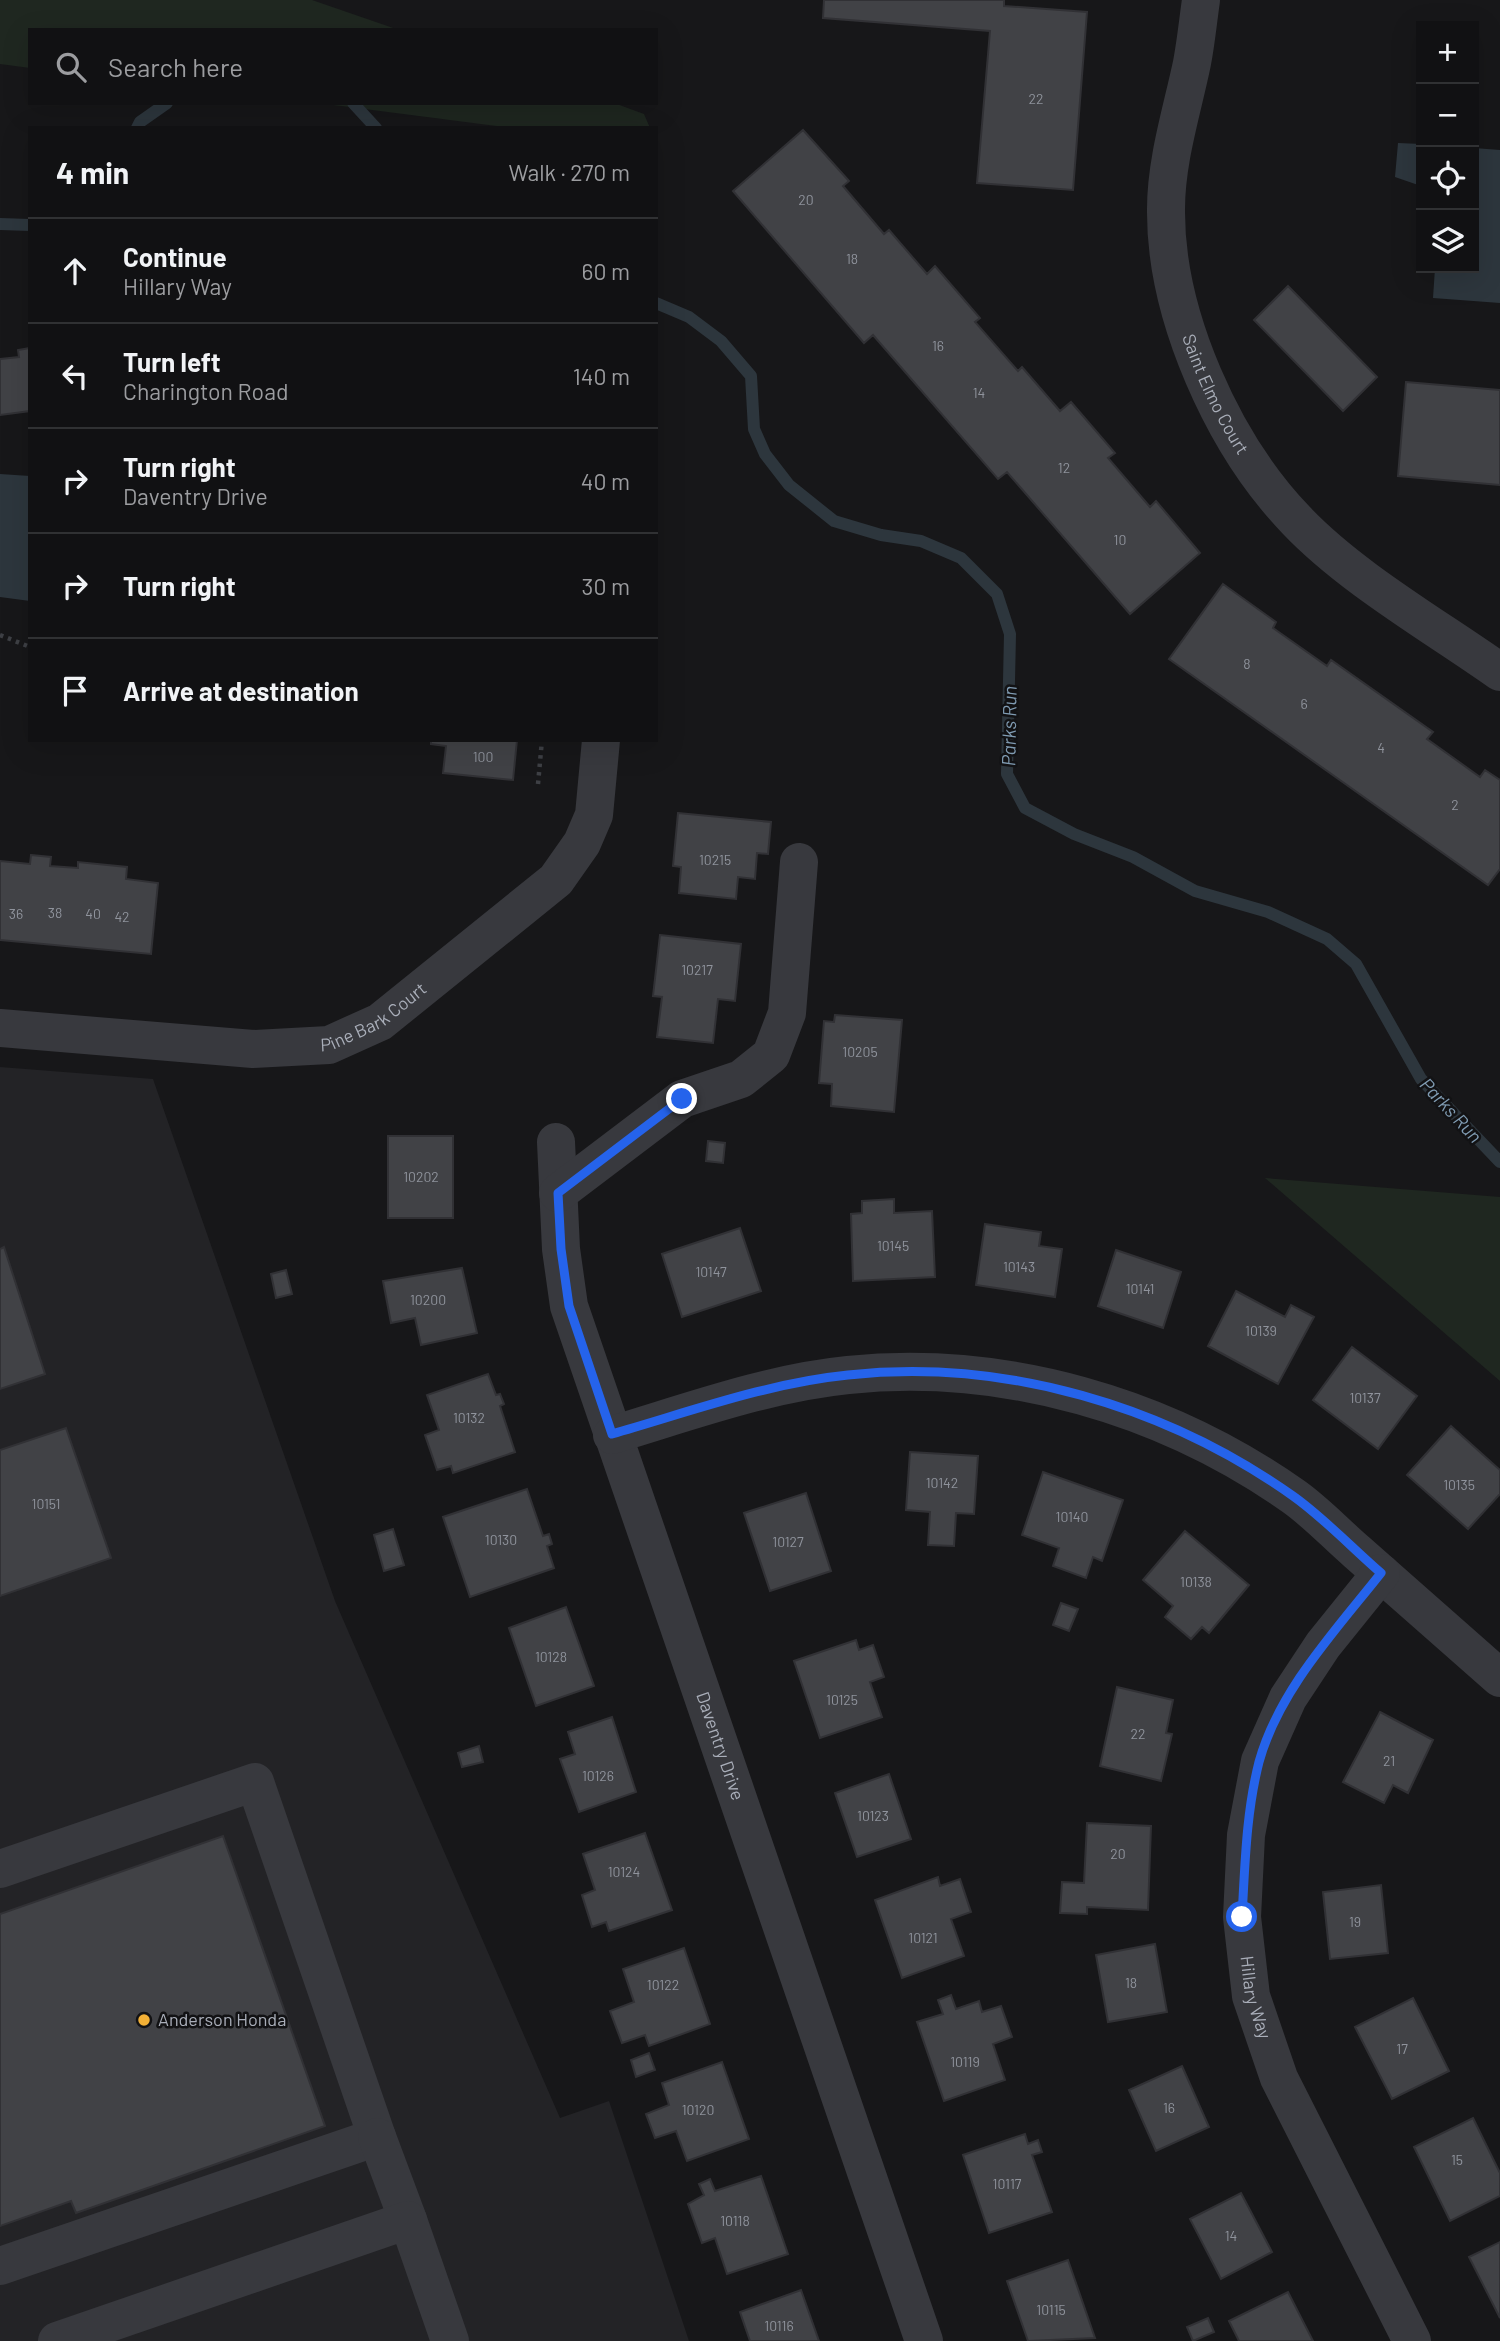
<!DOCTYPE html>
<meta charset="utf-8">
<style>
body{margin:0;font-family:Barlow,sans-serif;background:#1e1f21;color:#f1f3f6}
.controls{position:absolute;right:21px;top:21px;display:grid;overflow:hidden;border-radius:0px;box-shadow:0 7px 28px #0002}
.controls button{width:63px;height:63px;display:grid;place-items:center;padding:0;border:0;border-bottom:2px solid #303133;background:#111113;color:#f1f3f6;font:35px sans-serif}
.stop{position:absolute;width:21px;height:21px;margin:-16px;border:5px solid #2563eb;border-radius:50%;background:#fff}
.stop.end{background:#2563eb;border-color:#fff;box-shadow:0 2px 7px #0008}
.list{margin:0;padding:0;list-style:none}
h2{display:flex;justify-content:space-between;align-items:center;height:91px;margin:0;padding:0 28px;font-size:30px}
h2 small{font-size:23px;font-weight:400;color:#9c9da0}
.list li{display:grid;grid-template-columns:46px 1fr auto;gap:21px;align-items:center;box-sizing:border-box;height:105px;padding:0 28px;border-top:2px solid #303133}
.list b{display:block;font-size:26px;white-space:nowrap}
.list p{margin:0;font-size:23px;white-space:nowrap;color:#9c9da0}
.list em{font-size:23px;font-style:normal;color:#9c9da0}
.icon{flex:none;width:38px;height:38px;fill:none;stroke:currentColor;stroke-width:2;stroke-linecap:round;stroke-linejoin:round}
.map{position:relative;flex:none;width:1500px;height:2341px;overflow:hidden}
.search{position:absolute;background:#111113;box-shadow:0 7px 28px #0002;left:28px;top:28px;width:630px;height:77px;display:flex;align-items:center;gap:18px;box-sizing:border-box;padding:0 24px;border-radius:0px;color:#9c9da0;font-size:26px}
.panel{position:absolute;background:#111113;box-shadow:0 7px 28px #0002;left:28px;top:126px;width:630px;height:616px;border-radius:0px}
.map>svg:first-child{display:block}
</style>
<div class="map">
<svg width="1500" height="2341" viewBox="0 0 1500 2341">
<rect width="100%" height="100%" fill="#171719"/>
<path fill="#232326" d="M 0,1067 L 153,1079 L 335,1601 L 560,2118 L 609,2101 L 689,2341 L 0,2341 Z"/>
<path fill="#1f2720" d="M 0,0 L 312,0 L 399,30 L 30,30 L 30,68 L 0,64 Z
M 318,103 L 614,103 L 644,114 L 650,128 L 512,128 Z
M 1265,1178 L 1500,1197 L 1500,1381 Z"/>
<path fill="#2d363d" d="M 1398,143 L 1421,144 L 1421,186 L 1395,177 Z
M 1474,148 L 1500,150 L 1500,303 L 1433,298 L 1435,268 L 1474,268 Z
M 0,474 L 30,476 L 30,601 L 0,597 Z"/>
<g fill="none" stroke-linecap="round" stroke-linejoin="round">
<path stroke="#2d363d" stroke-width="12" d="M 353,103 L 376,128
M 137,128 L 140,122 L 167,103
M 0,224 L 30,225
M 656,303 L 689,317 L 721,341 L 751,376 L 754,429 L 765,454 L 789,485 L 834,521 L 881,535 L 921,541 L 961,558 L 997,594 L 1010,634 L 1007,774 L 1025,808 L 1074,834 L 1133,857 L 1195,891 L 1268,912 L 1327,939 L 1356,964 L 1421,1079 L 1500,1162"/>
</g>
<path fill="#414246" stroke="#313135" stroke-width="2" d="M 824,0 L 1004,0 L 1004,6 L 1087,12 L 1073,190 L 977,183 L 990,31 L 823,18 Z
M 803,130 L 849,181 L 843,186 L 884,234 L 889,230 L 927,274 L 935,266 L 980,318 L 975,322 L 1018,371 L 1022,367 L 1060,411 L 1071,402 L 1115,453 L 1108,458 L 1150,507 L 1156,501 L 1200,553 L 1130,614 L 1007,472 L 998,479 L 873,335 L 864,343 L 733,191 Z
M 1288,286 L 1377,377 L 1343,411 L 1254,320 Z
M 30,348 L 30,411 L 0,415 L 0,359 L 19,357 L 18,350 Z
M 1406,382 L 1500,390 L 1500,485 L 1398,476 Z
M 1223,584 L 1276,622 L 1273,628 L 1327,666 L 1331,660 L 1433,732 L 1427,739 L 1480,777 L 1485,770 L 1500,780 L 1500,869 L 1488,885 L 1169,659 Z
M 431,740 L 517,740 L 513,780 L 443,773 L 446,746 L 431,744 Z
M 678,813 L 771,822 L 768,854 L 757,853 L 755,879 L 738,877 L 736,899 L 679,893 L 681,867 L 673,866 Z
M 31,855 L 51,857 L 50,866 L 78,868 L 78,862 L 127,867 L 126,879 L 158,883 L 151,954 L 0,940 L 0,861 L 30,864 Z
M 660,935 L 741,944 L 735,1001 L 718,999 L 713,1043 L 657,1037 L 662,997 L 653,996 Z
M 835,1015 L 902,1020 L 894,1112 L 831,1106 L 832,1084 L 819,1083 L 824,1021 L 834,1022 Z
M 388,1136 L 453,1136 L 453,1218 L 388,1218 Z
M 708,1141 L 725,1143 L 723,1163 L 706,1161 Z
M 894,1199 L 894,1213 L 932,1211 L 935,1277 L 853,1281 L 851,1214 L 862,1213 L 862,1201 Z
M 985,1224 L 1041,1232 L 1039,1246 L 1062,1249 L 1055,1297 L 976,1285 Z
M 740,1228 L 761,1291 L 682,1317 L 662,1254 Z
M 4,1247 L 45,1374 L 0,1389 L 0,1249 Z
M 1116,1250 L 1181,1272 L 1163,1328 L 1098,1306 Z
M 462,1268 L 477,1333 L 421,1345 L 415,1318 L 391,1323 L 383,1281 Z
M 286,1270 L 292,1294 L 276,1298 L 271,1274 Z
M 1236,1291 L 1285,1317 L 1291,1305 L 1314,1317 L 1278,1384 L 1208,1346 Z
M 1352,1347 L 1417,1396 L 1378,1449 L 1313,1400 Z
M 488,1374 L 496,1395 L 500,1394 L 504,1404 L 500,1406 L 515,1452 L 453,1473 L 451,1466 L 437,1470 L 425,1435 L 439,1430 L 427,1395 Z
M 1451,1426 L 1500,1470 L 1500,1494 L 1468,1529 L 1407,1475 Z
M 66,1428 L 111,1558 L 0,1596 L 0,1450 Z
M 910,1452 L 978,1456 L 974,1514 L 956,1513 L 954,1546 L 928,1545 L 930,1512 L 906,1510 Z
M 1043,1472 L 1123,1500 L 1102,1561 L 1093,1557 L 1086,1578 L 1053,1566 L 1059,1548 L 1022,1535 Z
M 527,1489 L 543,1536 L 549,1534 L 552,1544 L 547,1546 L 554,1568 L 470,1597 L 443,1517 Z
M 806,1493 L 831,1571 L 770,1591 L 744,1513 Z
M 393,1529 L 404,1565 L 384,1571 L 374,1535 Z
M 1185,1531 L 1249,1585 L 1209,1633 L 1202,1627 L 1191,1639 L 1165,1617 L 1173,1606 L 1143,1580 Z
M 1061,1603 L 1078,1609 L 1069,1631 L 1053,1625 Z
M 566,1607 L 594,1686 L 536,1706 L 509,1628 Z
M 856,1640 L 859,1650 L 873,1645 L 884,1677 L 870,1682 L 882,1717 L 820,1738 L 794,1661 Z
M 1117,1687 L 1173,1700 L 1166,1733 L 1172,1734 L 1161,1781 L 1100,1766 Z
M 1380,1712 L 1433,1740 L 1408,1793 L 1393,1785 L 1384,1803 L 1343,1782 Z
M 612,1717 L 636,1792 L 579,1812 L 560,1759 L 575,1754 L 568,1732 Z
M 479,1746 L 483,1762 L 462,1767 L 458,1753 Z
M 889,1774 L 911,1839 L 857,1857 L 835,1793 Z
M 1087,1823 L 1151,1826 L 1148,1910 L 1087,1907 L 1087,1914 L 1060,1913 L 1062,1882 L 1084,1883 Z
M 645,1833 L 672,1910 L 609,1931 L 606,1922 L 592,1927 L 582,1895 L 595,1890 L 583,1854 Z
M 223,1836 L 325,2126 L 76,2213 L 71,2201 L 0,2226 L 0,1914 Z
M 938,1877 L 940,1886 L 960,1879 L 971,1912 L 951,1919 L 964,1956 L 902,1978 L 875,1900 Z
M 1381,1885 L 1388,1953 L 1330,1959 L 1323,1892 Z
M 1155,1944 L 1167,2012 L 1108,2022 L 1096,1955 Z
M 684,1948 L 710,2024 L 649,2046 L 645,2035 L 622,2043 L 610,2011 L 634,2002 L 623,1969 Z
M 951,1995 L 956,2009 L 979,2001 L 982,2012 L 1001,2006 L 1012,2037 L 993,2044 L 1005,2080 L 944,2101 L 917,2022 L 943,2014 L 938,2000 Z
M 1413,1998 L 1449,2071 L 1392,2099 L 1355,2027 Z
M 649,2053 L 655,2070 L 636,2077 L 631,2060 Z
M 722,2062 L 749,2139 L 687,2161 L 676,2131 L 655,2138 L 646,2114 L 669,2105 L 662,2083 Z
M 1182,2066 L 1209,2127 L 1156,2151 L 1129,2090 Z
M 1473,2118 L 1500,2173 L 1500,2196 L 1450,2221 L 1414,2147 Z
M 1025,2134 L 1028,2144 L 1038,2140 L 1042,2152 L 1032,2155 L 1052,2212 L 989,2233 L 963,2155 Z
M 761,2176 L 788,2254 L 727,2274 L 715,2238 L 702,2243 L 688,2204 L 704,2195 L 699,2184 L 710,2179 L 715,2191 Z
M 1241,2193 L 1272,2252 L 1221,2279 L 1190,2219 Z
M 1500,2242 L 1500,2318 L 1469,2257 Z
M 1068,2260 L 1095,2338 L 1028,2341 L 1007,2281 Z
M 801,2290 L 819,2341 L 750,2341 L 740,2312 Z
M 1288,2292 L 1313,2341 L 1239,2341 L 1229,2321 Z
M 1208,2318 L 1214,2332 L 1193,2341 L 1187,2327 Z"/>
<g fill="none" stroke-linecap="round" stroke-linejoin="round">
<path stroke="#3e4045" stroke-width="4.5" stroke-dasharray="3.5 5" stroke-linecap="butt" d="M 0,635 L 30,647
M 538,784 L 542,740"/>
<g stroke="#38393e" stroke-width="38">
<path id="s1" d="M 1201,0 C 1198,21 1196,42 1192,63 C 1182,111 1166,160 1166,209 C 1165,315 1223,444 1296,520 C 1351,578 1435,626 1500,672"/>
<path id="s2" d="M 0,1028 L 253,1049 L 329,1045 L 380,1022 L 556,880 L 582,843 L 594,815 L 601,740"/>
<path id="s3" d="M 556,1142 L 561,1249 L 569,1306 L 924,2341"/>
<path d="M 558,1193 L 682,1099 L 741,1079 L 771,1055 L 787,1013 L 799,862"/>
<path d="M 612,1435 C 689,1412 768,1383 848,1375 C 1005,1359 1165,1406 1293,1496 C 1316,1512 1336,1534 1357,1552 C 1405,1594 1452,1636 1500,1678"/>
<path id="s4" d="M 1381,1573 L 1323,1645 L 1288,1698 L 1260,1761 L 1246,1835 L 1242,1917 L 1251,1996 L 1279,2078 L 1412,2341"/>
<path d="M 0,1869 L 255,1782 L 377,2137 L 0,2266"/>
<path d="M 377,2137 L 408,2220"/>
<path d="M 57,2341 L 408,2220 L 450,2341"/>
</g>
</g>
<g fill="none" stroke-linecap="round" stroke-linejoin="round">
<path stroke="#2563eb" stroke-width="9" d="M 682,1099 L 558,1193 L 561,1249 L 569,1306 L 612,1434 C 689,1412 768,1383 848,1375 C 1005,1358 1166,1406 1293,1496 C 1324,1518 1352,1548 1381,1573 C 1336,1630 1279,1690 1259,1762 C 1246,1813 1245,1865 1242,1917"/>
</g>
<circle fill="#f2b036" stroke="#121214" stroke-width="2.5" cx="144" cy="2020" r="7"/>
<g text-anchor="middle" stroke-width="5" stroke-linejoin="round" paint-order="stroke">
<g font-size="14" fill="#8f939c">
<text x="1036" y="104">22</text>
<text x="806" y="205">20</text>
<text x="852" y="264">18</text>
<text x="938" y="351">16</text>
<text x="979" y="398">14</text>
<text x="1064" y="473">12</text>
<text x="1120" y="545">10</text>
<text x="1247" y="669">8</text>
<text x="1304" y="709">6</text>
<text x="1381" y="753">4</text>
<text x="483" y="762">100</text>
<text x="1455" y="810">2</text>
<text x="715" y="865">10215</text>
<text x="55" y="918">38</text>
<text x="16" y="919">36</text>
<text x="93" y="919">40</text>
<text x="122" y="922">42</text>
<text x="697" y="975">10217</text>
<text x="860" y="1057">10205</text>
<text x="421" y="1182">10202</text>
<text x="893" y="1251">10145</text>
<text x="1019" y="1272">10143</text>
<text x="711" y="1277">10147</text>
<text x="1140" y="1294">10141</text>
<text x="428" y="1305">10200</text>
<text x="1261" y="1336">10139</text>
<text x="1365" y="1403">10137</text>
<text x="469" y="1423">10132</text>
<text x="942" y="1488">10142</text>
<text x="1459" y="1490">10135</text>
<text x="46" y="1509">10151</text>
<text x="1072" y="1522">10140</text>
<text x="501" y="1545">10130</text>
<text x="788" y="1547">10127</text>
<text x="1196" y="1587">10138</text>
<text x="551" y="1662">10128</text>
<text x="842" y="1705">10125</text>
<text x="1138" y="1739">22</text>
<text x="1389" y="1766">21</text>
<text x="598" y="1781">10126</text>
<text x="873" y="1821">10123</text>
<text x="1118" y="1859">20</text>
<text x="624" y="1877">10124</text>
<text x="1355" y="1927">19</text>
<text x="923" y="1943">10121</text>
<text x="1131" y="1988">18</text>
<text x="663" y="1990">10122</text>
<text x="1402" y="2054">17</text>
<text x="965" y="2067">10119</text>
<text x="1169" y="2113">16</text>
<text x="698" y="2115">10120</text>
<text x="1457" y="2165">15</text>
<text x="1007" y="2189">10117</text>
<text x="735" y="2226">10118</text>
<text x="1231" y="2241">14</text>
<text x="1051" y="2315">10115</text>
<text x="779" y="2331">10116</text>
</g>
<g font-size="18" fill="#a9aeb9" stroke="#121214">
<text dy="6" stroke="none"><textPath href="#s1" startOffset="406">Saint Elmo Court</textPath></text>
<text dy="6" stroke="none"><textPath href="#s2" startOffset="382">Pine Bark Court</textPath></text>
<text dy="6" stroke="none"><textPath href="#s3" startOffset="630">Daventry Drive</textPath></text>
<text dy="6" stroke="none"><textPath href="#s4" startOffset="464">Hillary Way</textPath></text>
</g>
<g font-size="18" fill="#a9aeb9" stroke="#121214" text-anchor="start">
<text x="158" y="2026">Anderson Honda</text>
</g>
<g font-size="19" font-style="italic" fill="#809cb3" stroke="#121214">
<text transform="translate(1009 726) rotate(-89)" y="7">Parks Run</text>
<text transform="translate(1451 1110) rotate(47)" y="7">Parks Run</text>
</g>
</g>
</svg>
<div class="controls">
<button>+</button>
<button>−</button>
<button><svg class="icon" aria-label="locate" viewBox="0 0 24 24"><circle cx="12" cy="12" r="6"/><path d="M12 2v4M12 18v4M2 12h4M18 12h4"/></svg></button>
<button><svg class="icon" aria-label="layers" viewBox="0 0 24 24"><path d="M12 4l9 5-9 5-9-5zM3 14l9 5 9-5"/></svg></button>
</div>
<div class="stop" style="left:1242px;top:1917px"></div>
<div class="stop end" style="left:682px;top:1099px"></div>
<div class="search"><svg class="icon" aria-label="search" viewBox="0 0 24 24"><circle cx="10" cy="10" r="6"/><path d="M15 15l6 6"/></svg>Search here</div>
<section class="panel">
<h2>4 min<small>Walk · 270 m</small></h2>
<ul class="list">
<li><svg class="icon" aria-label="ahead" viewBox="0 0 24 24"><path d="M12 20V5M6 11l6-6 6 6"/></svg><div><b>Continue</b><p>Hillary Way</p></div><em>60 m</em></li>
<li><svg class="icon" aria-label="left" viewBox="0 0 24 24"><path d="M17 20v-9H6M10 6l-5 5 5 5"/></svg><div><b>Turn left</b><p>Charington Road</p></div><em>140 m</em></li>
<li><svg class="icon" aria-label="right" viewBox="0 0 24 24"><path d="M7 20v-9h11M14 6l5 5-5 5"/></svg><div><b>Turn right</b><p>Daventry Drive</p></div><em>40 m</em></li>
<li><svg class="icon" aria-label="right" viewBox="0 0 24 24"><path d="M7 20v-9h11M14 6l5 5-5 5"/></svg><div><b>Turn right</b></div><em>30 m</em></li>
<li><svg class="icon" aria-label="arrive" viewBox="0 0 24 24"><path d="M6 21V4h12l-3 4 3 4H6"/></svg><div><b>Arrive at destination</b></div></li>
</ul>
</section>
</div>
